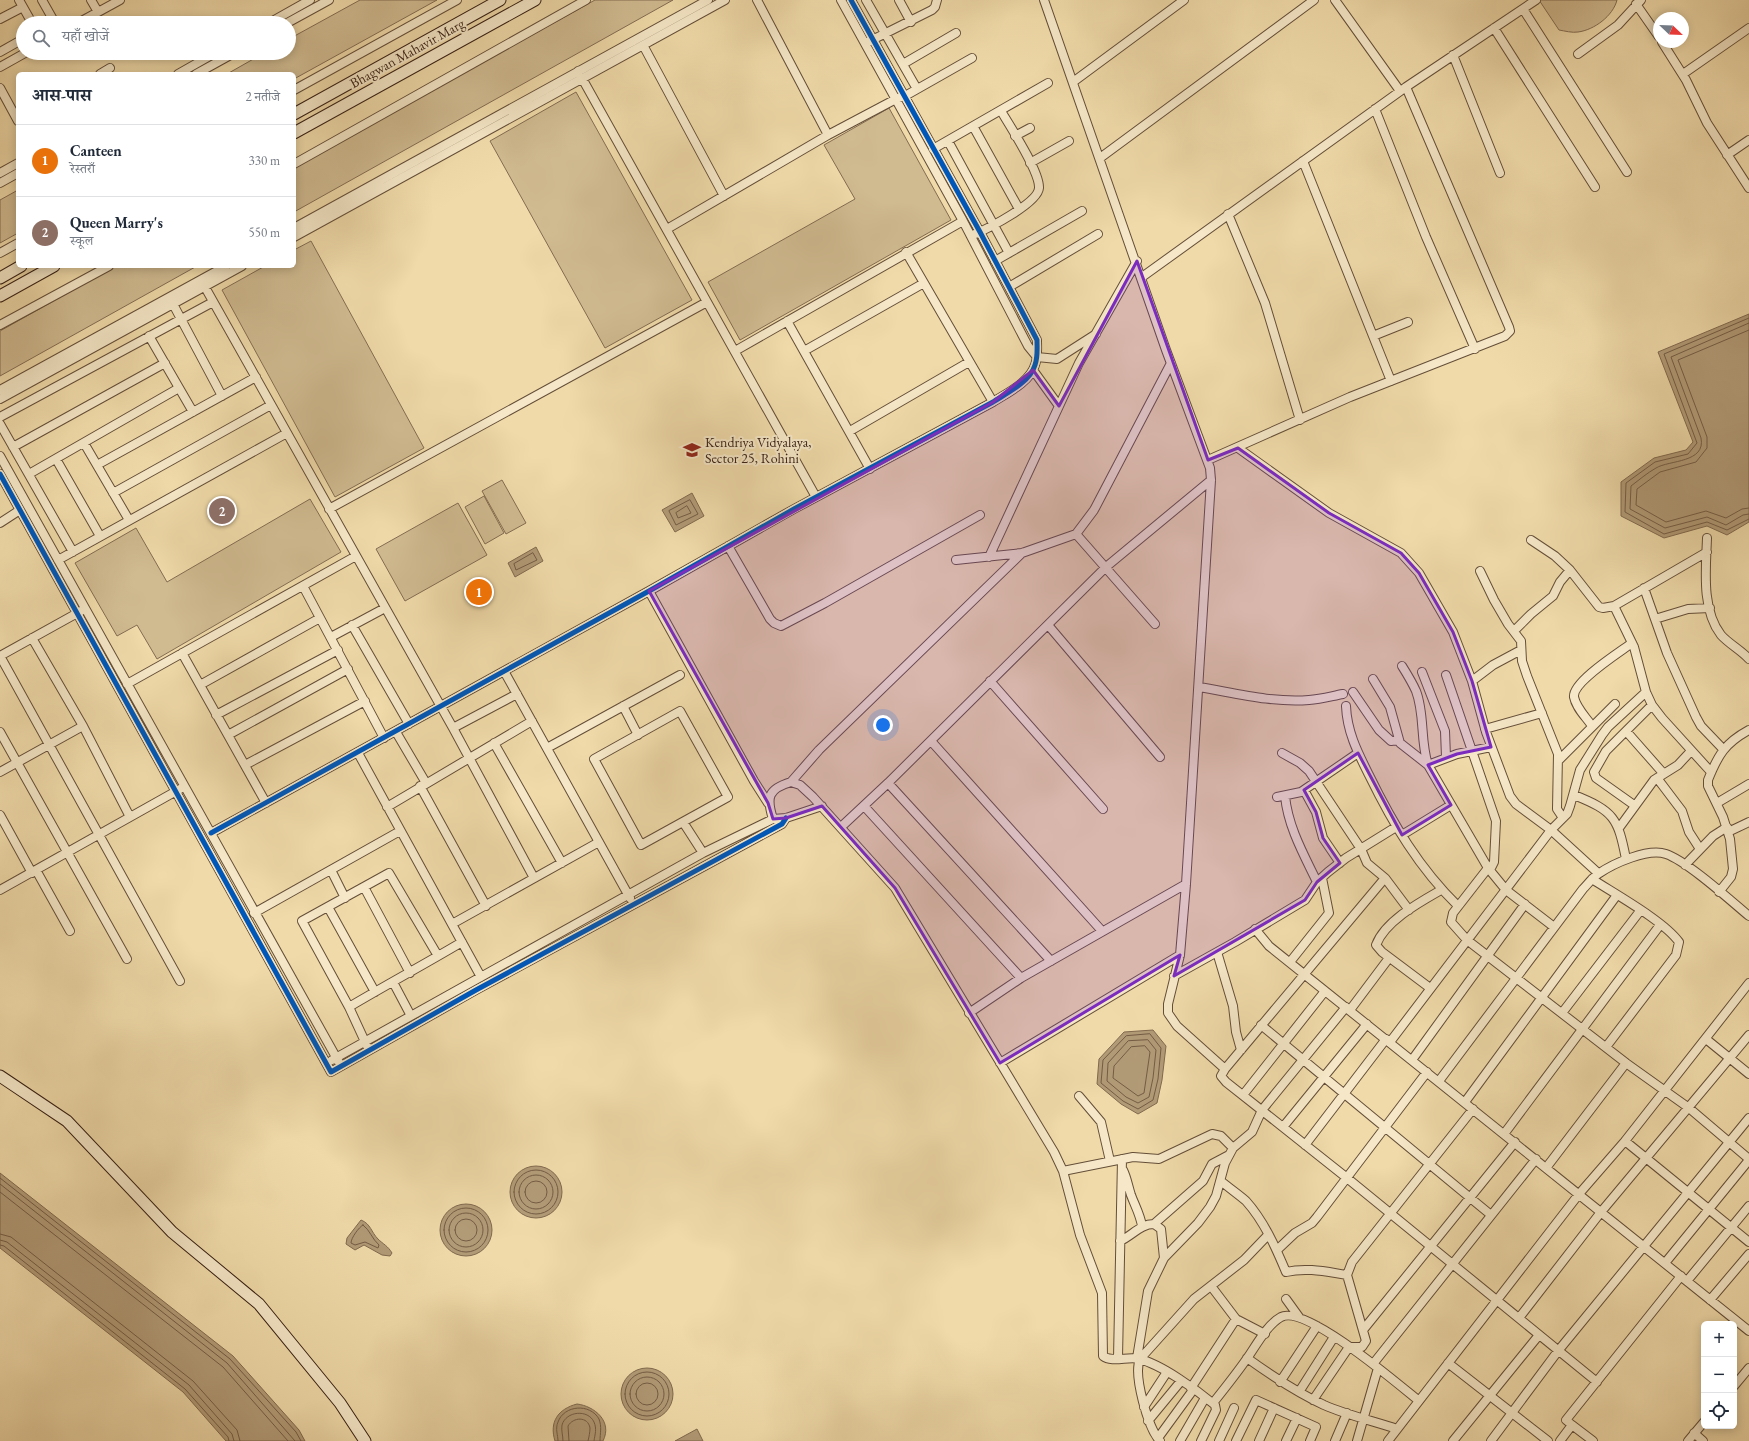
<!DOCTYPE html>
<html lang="hi">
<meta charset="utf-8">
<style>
body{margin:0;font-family:"EB Garamond","Noto Serif Devanagari",serif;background:#f6f6f7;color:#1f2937}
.controls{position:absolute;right:12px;bottom:12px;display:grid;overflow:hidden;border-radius:6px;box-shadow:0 2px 10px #0003}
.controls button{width:36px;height:36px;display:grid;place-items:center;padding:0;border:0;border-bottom:1px solid #e0e1e3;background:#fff;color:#1f2937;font:20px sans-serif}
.compass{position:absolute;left:1653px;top:12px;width:36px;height:36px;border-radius:50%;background:#fff;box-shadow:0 2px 10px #0003;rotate:113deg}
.you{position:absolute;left:883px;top:725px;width:14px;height:14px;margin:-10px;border:3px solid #fff;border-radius:50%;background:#1a73e8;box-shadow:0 0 0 6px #1a73e833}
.badge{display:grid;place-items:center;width:26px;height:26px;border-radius:50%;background:#db2777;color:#fff;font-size:13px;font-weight:700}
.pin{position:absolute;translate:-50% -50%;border:2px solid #fff;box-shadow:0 1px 4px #0006}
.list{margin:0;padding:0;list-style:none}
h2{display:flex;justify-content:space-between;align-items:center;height:52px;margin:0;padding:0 16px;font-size:17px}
h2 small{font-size:13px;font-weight:400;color:#747a83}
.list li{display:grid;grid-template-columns:26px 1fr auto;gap:12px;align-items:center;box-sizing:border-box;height:72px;padding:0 16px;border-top:1px solid #e0e1e3}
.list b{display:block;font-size:15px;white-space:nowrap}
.list p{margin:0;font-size:13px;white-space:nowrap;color:#747a83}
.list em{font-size:13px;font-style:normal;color:#747a83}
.icon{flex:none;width:22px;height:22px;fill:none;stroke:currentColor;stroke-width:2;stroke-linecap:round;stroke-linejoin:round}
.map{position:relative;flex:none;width:1749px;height:1441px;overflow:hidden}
.search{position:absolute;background:#fff;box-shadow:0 2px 10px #0003;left:16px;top:16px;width:280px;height:44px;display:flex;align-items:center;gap:10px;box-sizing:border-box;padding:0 14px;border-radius:22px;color:#747a83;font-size:15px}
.panel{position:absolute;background:#fff;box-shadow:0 2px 10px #0003;left:16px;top:72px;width:280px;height:196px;border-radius:6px}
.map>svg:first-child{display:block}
</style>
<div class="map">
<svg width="1749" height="1441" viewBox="0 0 1749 1441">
<rect width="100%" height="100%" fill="#f0daa9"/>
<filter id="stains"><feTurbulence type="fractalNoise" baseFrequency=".005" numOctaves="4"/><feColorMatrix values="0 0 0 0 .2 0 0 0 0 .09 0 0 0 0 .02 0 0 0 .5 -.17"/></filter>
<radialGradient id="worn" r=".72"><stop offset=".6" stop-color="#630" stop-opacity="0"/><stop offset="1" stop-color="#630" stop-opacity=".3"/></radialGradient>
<path fill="#d0ba90" stroke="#836c52" d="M 360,0 L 437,0 L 294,79 L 294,74 L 227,74 L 264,53 L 289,53 L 289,39 Z
M 595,0 L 673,0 L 294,212 L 294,167 Z
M 1539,0 L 1617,0 C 1613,16 1594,30 1578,32 C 1572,33 1565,31 1559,30 Z
M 576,92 L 692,300 L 605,348 L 490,141 Z
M 889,108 L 951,220 L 740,340 L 708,282 L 855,199 L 824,145 Z
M 18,190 L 18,233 L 0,243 L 0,200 Z
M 311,241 L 424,448 L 335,497 L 222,290 L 265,266 L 294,266 L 294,250 Z
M 116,266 L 197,266 L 0,376 L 0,331 Z
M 502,480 L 526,523 L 506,534 L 482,491 Z
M 484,496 L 504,533 L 485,544 L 465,507 Z
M 310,499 L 341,552 L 157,659 L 137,625 L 117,636 L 75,563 L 136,528 L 167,582 Z
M 458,503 L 487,555 L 405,601 L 376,549 Z"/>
<path fill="#b19a76" stroke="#80694e" d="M 1749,314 L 1749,522 L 1727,535 L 1707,526 L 1664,538 L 1621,516 L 1621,482 L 1654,458 L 1686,450 L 1693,442 L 1658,352 Z
M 692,493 L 704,516 L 675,532 L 662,510 Z
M 536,547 L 543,561 L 515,577 L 508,563 Z
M 1153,1030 L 1166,1046 L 1162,1080 L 1157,1103 L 1138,1114 L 1121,1104 L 1097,1084 L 1099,1059 L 1124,1032 Z
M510 1192a26 26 0 1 1 52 0a26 26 0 1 1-52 0Z
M 0,1173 L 233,1356 L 299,1430 L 305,1441 L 226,1441 L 183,1392 L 0,1248 Z
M440 1230a26 26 0 1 1 52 0a26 26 0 1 1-52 0Z
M 361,1220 C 371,1224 371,1232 378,1239 C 383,1244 388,1246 392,1253 L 390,1256 L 382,1255 L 364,1245 L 355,1250 L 346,1244 L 347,1238 Z
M621 1394a26 26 0 1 1 52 0a26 26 0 1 1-52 0Z
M 577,1404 C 594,1406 613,1421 603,1441 L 555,1441 C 549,1422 558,1409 577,1404 Z
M 697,1429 L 703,1441 L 675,1441 Z"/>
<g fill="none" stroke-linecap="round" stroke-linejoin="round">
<path stroke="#745c44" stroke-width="1" d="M 1749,318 L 1664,354 L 1697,443 L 1688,454 L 1655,462 L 1626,483 L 1625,512 L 1664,534 L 1707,522 L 1727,530 L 1749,519
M 1749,323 L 1671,357 L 1701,438 C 1706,463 1669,460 1656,468 C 1647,473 1639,480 1631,486 L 1630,509 L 1665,528 L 1707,517 L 1726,525 L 1743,515 L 1749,514
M 1749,330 L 1678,360 L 1707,437 L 1707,448 L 1696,462 L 1660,472 L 1637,489 L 1636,505 L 1666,522 L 1706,511 L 1726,518 L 1742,509 L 1749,508
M 690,500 L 698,514 L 676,525 L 669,511 Z
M 687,506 L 691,513 L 678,518 L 676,513 Z
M 533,553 L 537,560 L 516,570 L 514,564 Z
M 1150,1034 L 1161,1048 L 1158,1079 L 1153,1100 L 1138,1109 L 1123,1101 L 1101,1083 L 1103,1060 L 1126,1036 Z
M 1148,1040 L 1156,1050 L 1153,1078 L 1149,1097 L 1138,1103 L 1126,1097 L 1107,1081 L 1108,1063 L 1128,1041 Z
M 1145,1046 L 1150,1052 L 1144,1093 L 1138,1096 L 1113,1078 L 1114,1066 L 1131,1047 Z
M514 1192a22 22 0 1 1 44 0a22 22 0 1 1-44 0Z
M519 1192a17 17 0 1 1 34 0a17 17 0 1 1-34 0Z
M 0,1178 L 230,1359 L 296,1432 L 301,1441
M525 1192a11 11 0 1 1 22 0a11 11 0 1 1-22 0Z
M 0,1184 L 227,1363 L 295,1441
M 0,1192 L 223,1367 L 288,1441
M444 1230a22 22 0 1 1 44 0a22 22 0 1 1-44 0Z
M449 1230a17 17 0 1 1 34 0a17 17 0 1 1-34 0Z
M455 1230a11 11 0 1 1 22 0a11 11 0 1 1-22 0Z
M 363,1225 C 370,1230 372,1239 379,1245 L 378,1248 L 365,1242 L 355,1245 L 351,1243 C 351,1238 359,1227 363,1225 Z
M 0,1234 L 11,1237 L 193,1381 L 237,1430 L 240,1441
M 0,1240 L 7,1242 L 189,1385 L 232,1434 L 234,1441
M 0,1245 L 4,1246 L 185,1389 L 228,1437 L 229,1441
M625 1394a22 22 0 1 1 44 0a22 22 0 1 1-44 0Z
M630 1394a17 17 0 1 1 34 0a17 17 0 1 1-34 0Z
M636 1394a11 11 0 1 1 22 0a11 11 0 1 1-22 0Z
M 558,1441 C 558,1435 555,1429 558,1422 C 564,1405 590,1403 599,1419 C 602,1427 600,1433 600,1441
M 563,1441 C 563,1435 561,1431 562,1425 C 566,1411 588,1409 594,1422 C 597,1429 595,1434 594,1441
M 569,1441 L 568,1426 C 573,1417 588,1416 590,1428 C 590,1432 589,1437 588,1441"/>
<g stroke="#644e38" stroke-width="10">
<path id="street" d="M 19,0 L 32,23
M 42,0 L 55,23
M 91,0 L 98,12
M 757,0 L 828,135
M 841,0 L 963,221 L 1028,346 L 1037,357 L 1057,359 L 1096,334
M 866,0 L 917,89
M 899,0 L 911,22
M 1044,0 L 1166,350 L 1210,468 L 1211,480 L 1186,884 L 1180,955 L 1168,1004 L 1168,1013 L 1177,1026 L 1225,1069
M 1335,0 L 1400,91
M 1636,4 L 1659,37
M 1523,9 L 1627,172
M 0,19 L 23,7
M 78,23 L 120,0
M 269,23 L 310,0
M 287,23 L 329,0
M 1494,28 L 1595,187
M 868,42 L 932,10 L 935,7 L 937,0
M 1662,42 L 1686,80 L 1707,123 L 1749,188
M 643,45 L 724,196
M 0,52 L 23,39
M 1578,54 L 1618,25 L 1641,0
M 1453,55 L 1500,173
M 903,64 L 956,33
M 0,67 L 25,53
M 578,71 L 816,497
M 100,74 L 110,68
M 178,74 L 215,53
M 196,74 L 234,53
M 1683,74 L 1749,28
M 1073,82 L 1184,0
M 1406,87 L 1536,0
M 0,88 L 18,121
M 294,90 L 457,0
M 1375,109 L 1426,237 L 1475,349
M 973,126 L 1019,209
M 1015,136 L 1030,128
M 948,141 L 1009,253
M 933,149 L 1048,83
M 1727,155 L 1749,140
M 1100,158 L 1314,0
M 1303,161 L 1391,381
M 1030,163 L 1069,141
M 294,164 L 586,0
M 0,173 L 18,163
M 0,183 L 18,173
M 1228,214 L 1265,303 L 1300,420
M 294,228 L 708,0
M 667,229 L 828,135 L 896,99 L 905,96 L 972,58
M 975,234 C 989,228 1038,203 1039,188 C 1040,172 1010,126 1001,111
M 294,237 L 725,0
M 906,252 L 993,402
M 0,253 L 18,243
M 995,261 L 1082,211
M 1142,277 L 1406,87 L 1509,327 L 1510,331 L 1505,336 L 1350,397 L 1208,460
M 201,280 L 453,728 L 534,878
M 1009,287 L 1098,234
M 173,304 L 222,396
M 787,321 L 870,469
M 0,325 L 109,266
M 149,336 L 193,412
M 1373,336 L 1408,322
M 735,351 L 963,221
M 804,351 L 924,283
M 1033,370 L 1059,406
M 0,390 L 226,266
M 0,399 L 242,266
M 0,417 L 213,302
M 0,424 L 73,552
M 850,431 L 969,362
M 84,443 L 129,520
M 13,447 L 165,363
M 1238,448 L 1329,513 L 1401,553 L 1419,573 L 1453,632 L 1472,681 L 1486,732 L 1510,796 L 1516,804 L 1551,830 L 1598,873
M 0,456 L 341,1066
M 56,459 L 100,536
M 97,465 L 256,377
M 0,474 L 331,1072 L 476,990 L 782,824 L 786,818
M 29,474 L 179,388
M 113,493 L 271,405
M 329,509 L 707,302
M 0,523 L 20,510
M 1076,534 L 1155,624
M 1707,538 C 1706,568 1701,609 1721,635 C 1729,644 1741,650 1749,659
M 1531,540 L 1555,556 L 1570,570 L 1599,607 L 1603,608 L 1614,606 L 1707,552
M 728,546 L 770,619 L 774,623 L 781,626 L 825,603 L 980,515
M 989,557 L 1079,363 L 1137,261
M 58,560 L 287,433
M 956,560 L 1022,553 L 1076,534 L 1094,510 L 1171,363
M 1480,571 L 1494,600 L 1508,624 L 1521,641 L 1522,661 L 1527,676 L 1558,754 L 1557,809 L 1563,818
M 303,586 L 384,738
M 1644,588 L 1667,653 L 1696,717 L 1701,726 L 1723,749
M 649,591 L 754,781 L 768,803
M 1614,606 L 1634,647 L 1646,692 L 1652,705 L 1662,718 L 1711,772
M 1655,619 L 1688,609 L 1710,608
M 352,625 L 409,724
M 1048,625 L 1160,757
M 1514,631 L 1531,614 L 1553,596 L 1560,582 L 1570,570
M 331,637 L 385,608
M 32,638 L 83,726 L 130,817
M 182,653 L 266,803
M 0,656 L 180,981
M 0,656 L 81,611
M 1402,666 C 1407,674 1412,682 1416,691 C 1425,714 1420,741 1428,765 L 1457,754 L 1491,747
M 504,671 L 630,898
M 1422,672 L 1445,731 L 1446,757
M 1446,675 L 1496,821 L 1494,862 L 1490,870
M 1373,679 L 1390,707 L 1400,743 L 1428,765 L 1488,868 L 1506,890 L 1554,927
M 990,681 L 1103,809
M 1472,681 L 1493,665 L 1521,650
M 127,684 L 356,556
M 200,685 L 320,618
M 1199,687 C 1235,693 1272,703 1309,700 C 1321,699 1332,696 1343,694
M 1353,692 L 1379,730 L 1391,741 L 1399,740
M 623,706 L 638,735
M 1346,706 C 1347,732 1358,753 1369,775 C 1393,824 1419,868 1458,906
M 680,711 L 728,797 L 641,845 L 594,759 Z
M 216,715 L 338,650
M 1592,726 C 1586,717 1576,708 1574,697 C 1572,682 1620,652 1632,643
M 453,728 L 517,694
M 1485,729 L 1542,713
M 1626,731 L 1663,773
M 0,732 L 127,959
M 396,732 L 426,783
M 228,735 L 348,669
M 931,741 L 1102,931
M 494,743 L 562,863
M 547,748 L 680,675
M 358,753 L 481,977
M 1282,753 L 1300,763 L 1309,771 L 1361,849 L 1367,863 L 1385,878 L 1409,910
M 1559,760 L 1615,704
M 245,765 L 365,701
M 0,772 L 83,726
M 1657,778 L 1682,811 L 1689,832 L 1700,849
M 791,782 L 819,750 L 1022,553
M 888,783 L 1051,961
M 420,786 L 486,906
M 1304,790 L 1316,812 L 1323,838 L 1340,863
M 1574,795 C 1614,811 1618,818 1626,859
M 1285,796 C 1288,827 1304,855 1317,882
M 1277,797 L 1301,792 L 1358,753
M 1717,803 L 1749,784
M 1634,805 L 1596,778 L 1594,772 L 1606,751 L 1652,705
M 864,806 L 1021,978
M 387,807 L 532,721
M 0,815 L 32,873
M 773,819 C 766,797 768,789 791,782 L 800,785 L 813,797 L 895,888 L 1054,1152 L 1063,1171 L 1080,1235 L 1102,1293 L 1103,1356 C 1112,1363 1129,1356 1139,1359 C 1161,1364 1198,1391 1215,1405 L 1216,1410 L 1201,1441
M 683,822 L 703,853
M 841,827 L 888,783 L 1106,567 L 1211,480
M 1619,828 L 1654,780 L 1678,765 L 1691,751
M 1728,832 L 1749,822
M 211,833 L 649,591 L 794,509 L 993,402 C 1007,393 1030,382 1035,365 C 1038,357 1037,348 1037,340 L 980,232 L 851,0
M 1402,835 L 1451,805
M 1685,865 L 1713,836 L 1727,827
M 1488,868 L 1453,913 L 1451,922 L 1467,940 L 1626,1063 L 1689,1108 L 1749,1159
M 36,870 L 70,931
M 331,870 L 345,898
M 1385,878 L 1225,1069 L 1221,1076 L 1226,1082 L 1347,1178 L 1597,1382
M 1592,879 C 1615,894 1664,921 1679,942 L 1676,955 L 1606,1047
M 364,887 L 410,973
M 0,890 L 180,789
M 1719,892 L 1731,877 L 1733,869 L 1730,839 L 1723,817 L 1708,786 L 1708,780 C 1718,755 1725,743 1749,730
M 328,907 L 375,992
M 254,913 L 400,831
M 452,924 L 599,842
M 1255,929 L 1269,946 L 1749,1331
M 1217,952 L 1233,1006 L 1236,1032 L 1241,1050
M 438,956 L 389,873 L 302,921 L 349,1007 C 386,985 425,964 462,942
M 1290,962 L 1329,913 L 1322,878
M 1174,976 L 1235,942 L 1305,900 L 1317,882 L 1328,872 L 1346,858 L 1396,827
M 393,982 L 411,1016
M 1430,988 L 1382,952 L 1376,945 C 1385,921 1420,902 1441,890
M 349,1007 L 367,1046
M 1350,1010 L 1389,958
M 969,1013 L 1021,978 L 1186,884
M 1562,1013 L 1640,911
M 1261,1025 L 1491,1215
M 1706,1039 L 1749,1074
M 1390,1042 L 1551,830 L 1567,814 L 1570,806 L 1580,770 L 1602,735 L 1608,727 L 1646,692
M 332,1060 L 703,853 L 773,819 L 786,818 L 822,806
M 1412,1060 L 1525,904
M 1000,1063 L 1180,955
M 1439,1081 L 1583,889 C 1588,884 1592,878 1598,874 C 1614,863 1648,848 1666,854 C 1687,861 1731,901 1749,916
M 1243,1095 L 1325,991
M 1079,1096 L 1101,1122 L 1110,1161
M 1465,1102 L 1617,895
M 1283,1127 L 1367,1024
M 1504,1134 L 1660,925
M 1625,1141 L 1749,1242
M 1305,1145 L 1386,1039
M 1546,1168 L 1626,1063
M 1123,1170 C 1127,1178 1128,1186 1131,1195 C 1135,1206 1140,1214 1142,1226
M 1063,1171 L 1133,1157 L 1159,1159 L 1212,1134 L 1221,1136 L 1233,1148
M 1221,1181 C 1229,1188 1238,1194 1246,1201 C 1264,1221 1276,1248 1286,1272 C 1307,1267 1327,1272 1347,1275
M 1154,1224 L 1203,1181 L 1212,1164 L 1229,1155
M 1120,1241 C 1132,1236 1140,1224 1154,1224 L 1161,1229 L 1164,1258
M 1277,1250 L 1295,1233 L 1312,1223 L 1317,1217 L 1427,1072
M 1665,1263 L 1749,1160
M 1687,1281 L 1749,1206
M 1211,1286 L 1236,1319 L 1265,1334
M 1286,1299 L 1299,1317
M 1710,1300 L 1749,1254
M 1519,1318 L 1601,1212 L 1749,1035
M 1363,1330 L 1515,1142
M 1118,1358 L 1122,1159
M 1137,1358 L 1148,1291 L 1164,1258 L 1198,1223 L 1210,1207 L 1216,1196 L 1225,1163 L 1233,1148 L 1252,1132 L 1262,1110 L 1346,1007
M 1247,1358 C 1272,1376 1296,1392 1324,1405 C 1347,1415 1373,1421 1397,1429
M 1448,1363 L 1548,1441
M 1373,1364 L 1536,1159
M 1280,1382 L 1317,1326
M 1734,1386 L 1749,1368
M 1191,1388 L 1236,1319
M 1299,1392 L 1334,1337
M 1313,1400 L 1349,1347 L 1362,1347 L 1366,1341 L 1347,1275 L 1352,1262 L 1473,1109
M 1213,1403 C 1225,1388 1237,1373 1248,1357 C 1257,1344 1267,1325 1281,1317 C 1305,1304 1398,1384 1419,1401
M 1144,1407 L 1167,1372
M 1148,1421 L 1181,1381
M 1572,1425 L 1593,1441
M 1694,1433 L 1703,1441
M 1158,1438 L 1193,1390
M 1160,1441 C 1148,1428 1133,1375 1140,1359 L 1194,1299 L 1244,1260 L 1268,1235
M 1180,1441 L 1205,1398
M 1219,1441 L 1234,1408
M 1236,1441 L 1256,1400 L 1316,1427 L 1310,1441
M 1259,1441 L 1274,1408
M 1286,1441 L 1297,1418
M 1335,1441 L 1347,1413
M 1357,1441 L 1378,1368
M 1388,1441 L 1579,1194 L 1625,1141 L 1749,983
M 1453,1441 L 1539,1335
M 1491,1441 L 1558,1351 L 1749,1118
M 1560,1441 L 1572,1425 L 1566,1420 L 1681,1276
M 1688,1441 L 1704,1422"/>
</g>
<g stroke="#361f13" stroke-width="13">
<path id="secondary" d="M 294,114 L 500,0
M 294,133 L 535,0
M 0,278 L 21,266
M 0,296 L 54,266
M 0,1076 L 67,1121 L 172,1232 L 259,1304 L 340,1403 L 365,1441"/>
</g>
<use href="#street" stroke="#f5e7c7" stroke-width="8"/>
<use href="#secondary" stroke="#f5e7c7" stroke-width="11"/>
<g stroke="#f5e7c7" stroke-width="8">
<path id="cycleway" d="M 0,474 L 331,1072 L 476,990 L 782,824 L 786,818
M 211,833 L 649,591 L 794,509 L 993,402 C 1007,393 1030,382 1035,365 C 1038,357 1037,348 1037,340 L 980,232 L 851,0"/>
</g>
<use href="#cycleway" stroke="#0057b8" stroke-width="5"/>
</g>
<path fill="#7b2cbf" fill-opacity="0.2" stroke="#7b2cbf" stroke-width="3" stroke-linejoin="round" d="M 1137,261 L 1208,460 L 1238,448 L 1329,513 L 1401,553 L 1419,573 L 1453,632 L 1472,681 L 1491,747 L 1457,754 L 1428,765 L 1451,805 L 1402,835 L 1358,753 L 1304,790 L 1316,812 L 1323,838 L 1340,863 L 1317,882 L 1305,900 L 1174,976 L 1180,955 L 1000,1063 L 895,888 L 822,806 L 786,818 L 773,819 L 768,803 L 649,591 L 993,402 L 1033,370 L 1059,406 Z"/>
<defs>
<g id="school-bare" transform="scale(1.38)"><path d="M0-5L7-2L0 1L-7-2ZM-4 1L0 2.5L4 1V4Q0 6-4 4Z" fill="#8f2418" stroke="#f5e7c7" stroke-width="2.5" paint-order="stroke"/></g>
</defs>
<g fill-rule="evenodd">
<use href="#school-bare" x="692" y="450"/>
</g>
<g text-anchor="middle" stroke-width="4" stroke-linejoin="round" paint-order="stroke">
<g font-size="14" fill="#361f13" stroke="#f5e7c7">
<text transform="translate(407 53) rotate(-29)" y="5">Bhagwan Mahavir Marg</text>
</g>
<g font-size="14" fill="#361f13" stroke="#f5e7c7" text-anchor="start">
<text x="705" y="447">Kendriya Vidyalaya,<tspan x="705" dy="16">Sector 25, Rohini</tspan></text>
</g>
</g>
<rect width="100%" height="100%" filter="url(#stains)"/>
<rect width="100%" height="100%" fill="url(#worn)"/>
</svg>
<div class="controls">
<button>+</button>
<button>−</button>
<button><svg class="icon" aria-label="locate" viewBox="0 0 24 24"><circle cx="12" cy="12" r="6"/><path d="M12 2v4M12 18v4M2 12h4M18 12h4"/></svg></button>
</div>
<svg class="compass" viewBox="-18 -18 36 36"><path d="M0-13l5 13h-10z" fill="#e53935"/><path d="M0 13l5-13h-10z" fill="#747a83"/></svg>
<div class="you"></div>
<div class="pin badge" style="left:479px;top:592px;background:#e8710a">1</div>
<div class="pin badge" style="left:222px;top:511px;background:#8d6e63">2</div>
<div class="search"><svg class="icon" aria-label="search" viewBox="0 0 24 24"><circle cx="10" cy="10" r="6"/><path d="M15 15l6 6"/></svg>यहाँ खोजें</div>
<section class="panel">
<h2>आस-पास<small>2 नतीजे</small></h2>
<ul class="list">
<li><span class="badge" style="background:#e8710a">1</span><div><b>Canteen</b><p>रेस्तराँ</p></div><em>330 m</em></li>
<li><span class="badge" style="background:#8d6e63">2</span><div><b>Queen Marry's</b><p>स्कूल</p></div><em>550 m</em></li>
</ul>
</section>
</div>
